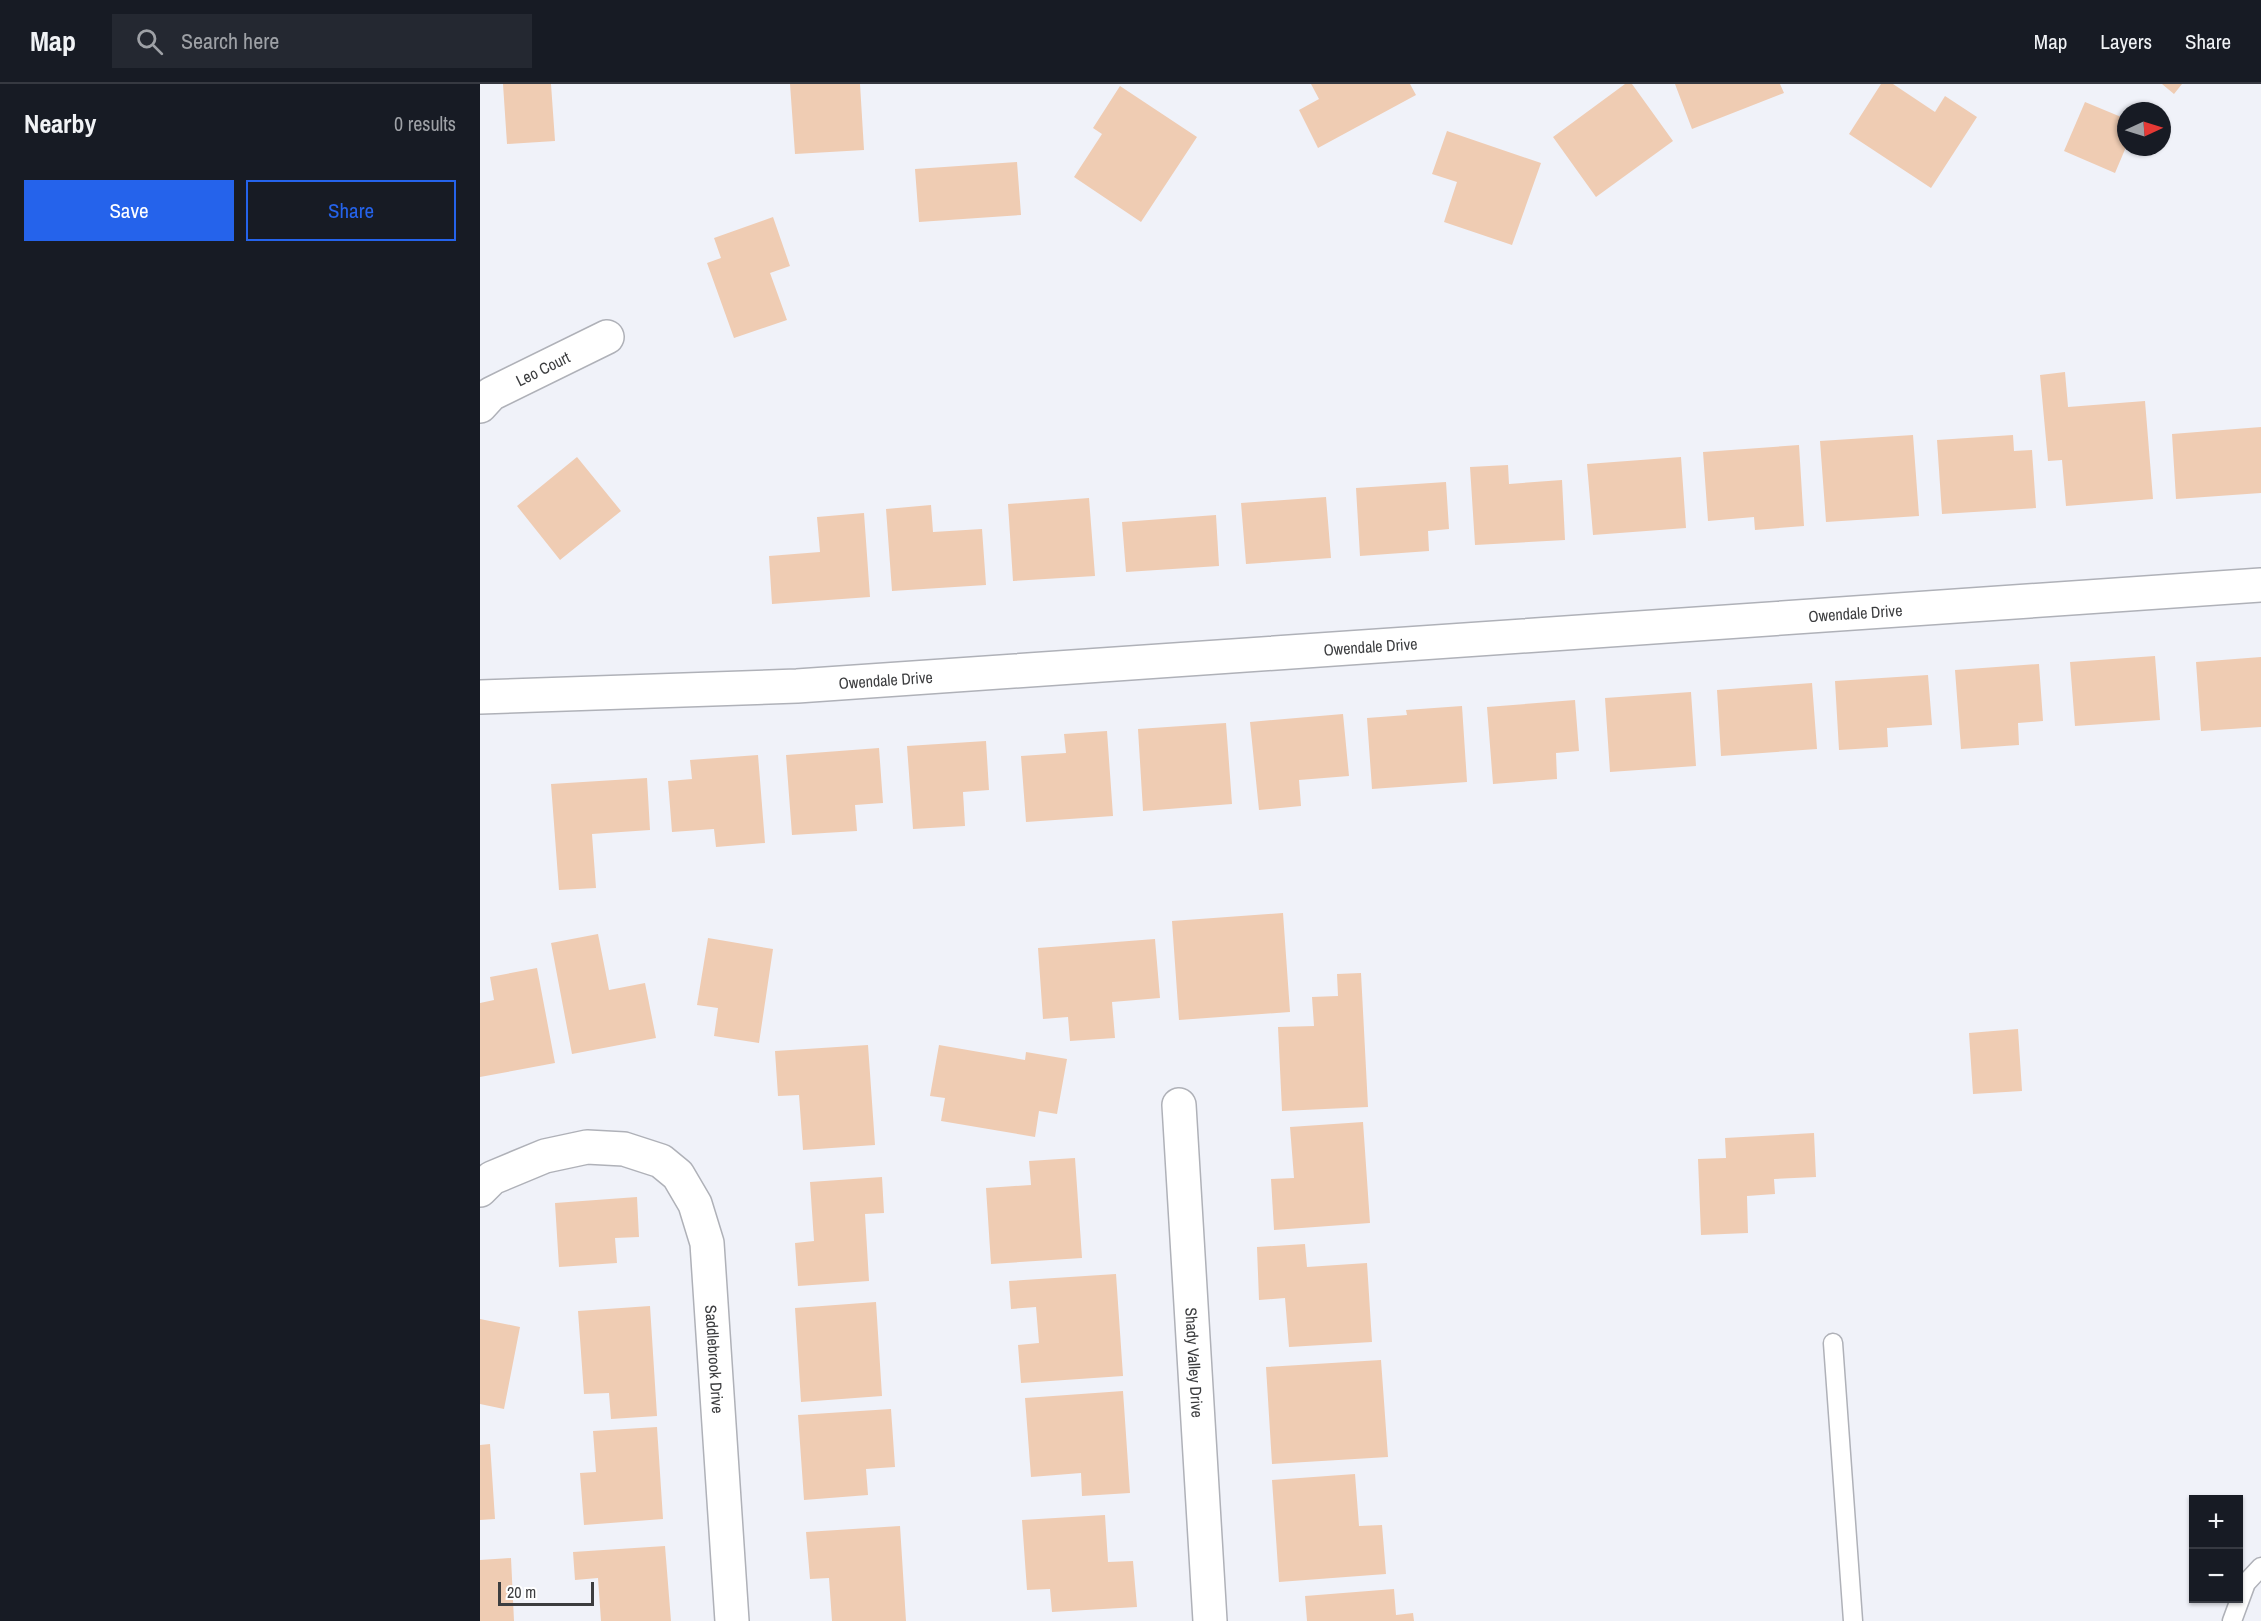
<!DOCTYPE html>
<meta charset="utf-8">
<style>
body{margin:0;font-family:"Archivo Narrow",sans-serif;background:#242831;color:#f1f3f6}
.controls{position:absolute;right:18px;bottom:18px;display:grid;overflow:hidden;border-radius:0px;box-shadow:0 2px 4px #0004}
.controls button{width:54px;height:54px;display:grid;place-items:center;padding:0;border:0;border-bottom:2px solid #363941;background:#171b24;color:#f1f3f6;font:30px sans-serif}
.compass{position:absolute;left:1637px;top:18px;width:54px;height:54px;border-radius:50%;background:#171b24;box-shadow:0 2px 4px #0004;rotate:86deg}
.scale{position:absolute;left:18px;bottom:15px;width:96px;box-sizing:border-box;padding-left:6px;border:3px solid #3c3d3f;border-top:0;font-size:16px;line-height:21px;white-space:nowrap;color:#3c3d3f;-webkit-text-stroke:4px #fff;paint-order:stroke}
.list{margin:0;padding:0;list-style:none}
h2{display:flex;justify-content:space-between;align-items:center;height:78px;margin:0;padding:0 24px;font-size:26px}
h2 small{font-size:20px;font-weight:400;color:#9ea1a6}
.actions{display:flex;gap:12px;padding:18px 24px}
.actions a{flex:1;padding:14px 0;border:2px solid #2563eb;border-radius:0px;text-align:center;font-size:21px;color:#2563eb}
.actions .main{background:#2563eb;color:#fff}
.icon{flex:none;width:33px;height:33px;fill:none;stroke:currentColor;stroke-width:2;stroke-linecap:round;stroke-linejoin:round}
.map{position:relative;flex:none;width:1781px;height:1537px;overflow:hidden}
header{display:flex;align-items:center;gap:36px;box-sizing:border-box;height:84px;padding:0 30px;background:#171b24;border-bottom:2px solid #363941}
header strong{font-size:28px}
nav{display:flex;gap:33px;margin-inline-start:auto;font-size:21px}
.search{width:420px;height:54px;background:#242831;display:flex;align-items:center;gap:15px;box-sizing:border-box;padding:0 21px;border-radius:0px;color:#9ea1a6;font-size:22px}
main{display:flex}
aside{flex:1;background:#171b24}
.map>svg:first-child{display:block}
</style>
<header>
<strong>Map</strong>
<div class="search"><svg class="icon" aria-label="search" viewBox="0 0 24 24"><circle cx="10" cy="10" r="6"/><path d="M15 15l6 6"/></svg>Search here</div>
<nav><a>Map</a><a>Layers</a><a>Share</a></nav>
</header>
<main>
<aside>
<h2>Nearby<small>0 results</small></h2>
<ul class="list">
</ul>
<div class="actions"><a class="main">Save</a><a>Share</a></div>
</aside>
<div class="map">
<svg width="1781" height="1537" viewBox="0 0 1781 1537">
<rect width="100%" height="100%" fill="#f0f2f9"/>
<path fill="#efccb3" d="M 23,0 L 71,0 L 75,57 L 27,60 Z
M 310,0 L 380,0 L 384,66 L 315,70 Z
M 831,0 L 930,0 L 936,11 L 838,64 L 819,26 L 839,15 Z
M 1145,0 L 1152,0 L 1193,57 L 1116,113 L 1073,53 Z
M 1195,0 L 1300,0 L 1304,9 L 1212,45 Z
M 1401,0 L 1413,0 L 1455,28 L 1465,12 L 1497,33 L 1451,104 L 1369,50 Z
M 1682,0 L 1702,0 L 1694,10 Z
M 640,2 L 717,53 L 661,138 L 594,93 L 622,50 L 613,44 Z
M 1605,18 L 1646,35 L 1646,63 L 1635,89 L 1584,67 Z
M 967,47 L 1061,79 L 1032,161 L 964,138 L 977,98 L 952,90 Z
M 537,78 L 541,131 L 439,138 L 435,85 Z
M 293,133 L 310,182 L 290,189 L 307,236 L 254,254 L 227,179 L 241,174 L 234,154 Z
M 1585,288 L 1588,323 L 1665,317 L 1673,415 L 1586,422 L 1582,376 L 1568,377 L 1560,291 Z
M 1781,343 L 1781,409 L 1696,415 L 1692,350 Z
M 1433,351 L 1439,432 L 1346,438 L 1340,357 Z
M 1533,351 L 1534,367 L 1552,366 L 1556,424 L 1462,430 L 1457,356 Z
M 1319,361 L 1324,442 L 1275,446 L 1274,433 L 1228,437 L 1223,368 Z
M 97,373 L 141,427 L 80,476 L 37,422 Z
M 1201,373 L 1206,444 L 1113,451 L 1107,380 Z
M 1028,381 L 1029,400 L 1082,396 L 1085,456 L 995,461 L 990,383 Z
M 966,398 L 969,445 L 948,447 L 949,467 L 880,472 L 876,404 Z
M 846,413 L 851,474 L 766,480 L 761,419 Z
M 609,414 L 615,492 L 533,497 L 528,420 Z
M 451,421 L 453,448 L 502,445 L 506,501 L 412,507 L 406,425 Z
M 384,429 L 390,513 L 292,520 L 289,472 L 340,468 L 337,433 Z
M 736,431 L 739,482 L 646,488 L 642,438 Z
M 1675,572 L 1680,636 L 1595,642 L 1590,578 Z
M 1781,573 L 1781,643 L 1721,647 L 1716,578 Z
M 1559,580 L 1563,637 L 1538,639 L 1539,661 L 1481,665 L 1475,586 Z
M 1448,591 L 1452,641 L 1407,644 L 1408,663 L 1359,666 L 1355,597 Z
M 1332,599 L 1337,665 L 1241,672 L 1237,606 Z
M 1211,608 L 1216,682 L 1130,688 L 1125,614 Z
M 1095,616 L 1099,667 L 1076,669 L 1077,695 L 1013,700 L 1007,623 Z
M 982,622 L 987,698 L 892,705 L 887,634 L 927,631 L 926,626 Z
M 863,630 L 869,692 L 819,696 L 821,722 L 779,726 L 770,638 Z
M 746,639 L 752,720 L 663,727 L 658,645 Z
M 627,647 L 633,732 L 546,738 L 541,672 L 586,669 L 584,650 Z
M 506,657 L 509,706 L 483,708 L 485,742 L 433,745 L 427,662 Z
M 399,664 L 403,719 L 375,721 L 377,747 L 312,751 L 306,671 Z
M 278,671 L 285,759 L 236,763 L 234,745 L 192,748 L 188,697 L 212,695 L 210,676 Z
M 167,694 L 170,746 L 112,750 L 116,804 L 79,806 L 71,700 Z
M 803,829 L 810,928 L 699,936 L 692,837 Z
M 118,850 L 129,906 L 165,899 L 176,954 L 92,970 L 71,859 Z
M 228,854 L 293,865 L 279,959 L 234,952 L 238,924 L 217,921 Z
M 675,855 L 680,914 L 632,918 L 635,954 L 590,957 L 588,933 L 563,935 L 558,864 Z
M 57,884 L 75,979 L 0,993 L 0,919 L 14,916 L 10,893 Z
M 881,889 L 888,1023 L 802,1027 L 798,943 L 834,942 L 832,913 L 858,912 L 857,890 Z
M 1538,945 L 1542,1007 L 1493,1010 L 1489,949 Z
M 388,961 L 395,1061 L 323,1066 L 319,1011 L 298,1012 L 295,967 Z
M 459,961 L 545,976 L 546,968 L 587,975 L 577,1030 L 559,1027 L 555,1053 L 461,1037 L 465,1014 L 450,1012 Z
M 883,1038 L 890,1139 L 794,1146 L 791,1095 L 814,1094 L 810,1043 Z
M 1334,1049 L 1336,1093 L 1294,1095 L 1295,1110 L 1267,1112 L 1268,1149 L 1221,1151 L 1218,1075 L 1246,1074 L 1245,1054 Z
M 595,1074 L 602,1174 L 511,1180 L 506,1104 L 551,1101 L 549,1077 Z
M 402,1093 L 404,1129 L 385,1130 L 389,1197 L 318,1202 L 315,1159 L 334,1157 L 330,1098 Z
M 157,1113 L 159,1153 L 135,1154 L 137,1179 L 79,1183 L 75,1119 Z
M 825,1160 L 827,1183 L 887,1179 L 892,1258 L 809,1263 L 805,1214 L 779,1216 L 777,1163 Z
M 636,1190 L 643,1292 L 541,1299 L 538,1261 L 559,1259 L 556,1223 L 531,1225 L 529,1197 Z
M 396,1218 L 402,1312 L 321,1318 L 315,1224 Z
M 170,1222 L 177,1332 L 131,1335 L 129,1309 L 104,1310 L 98,1227 Z
M 0,1235 L 40,1243 L 24,1325 L 0,1320 Z
M 901,1276 L 908,1373 L 792,1380 L 786,1283 Z
M 643,1307 L 650,1409 L 602,1412 L 601,1389 L 551,1393 L 545,1314 Z
M 411,1325 L 415,1383 L 386,1385 L 388,1411 L 324,1416 L 318,1331 Z
M 177,1343 L 183,1435 L 104,1441 L 100,1389 L 116,1388 L 113,1347 Z
M 10,1360 L 15,1435 L 0,1436 L 0,1361 Z
M 875,1390 L 879,1442 L 902,1441 L 906,1490 L 799,1498 L 792,1396 Z
M 625,1431 L 628,1478 L 653,1477 L 657,1523 L 572,1528 L 570,1505 L 547,1506 L 542,1436 Z
M 420,1442 L 426,1537 L 352,1537 L 349,1494 L 330,1495 L 326,1448 Z
M 185,1462 L 191,1537 L 121,1537 L 118,1494 L 95,1496 L 93,1468 Z
M 31,1474 L 34,1537 L 0,1537 L 0,1476 Z
M 914,1505 L 916,1531 L 933,1529 L 934,1537 L 827,1537 L 825,1512 Z"/>
<g fill="none" stroke-linecap="round" stroke-linejoin="round">
<g stroke="#afb1b8" stroke-width="21">
<path id="lane" d="M 1353,1259 L 1373,1537
M 1752,1537 L 1766,1499 L 1781,1483"/>
</g>
<g stroke="#afb1b8" stroke-width="36">
<g id="street">
<path id="s1" d="M 0,322 L 11,310 L 127,253"/>
<path id="s2" d="M 0,613 L 317,602 L 1781,501"/>
<path id="s3" d="M 699,1021 L 730,1537"/>
<path id="s4" d="M 0,1106 L 12,1094 L 65,1072 L 107,1063 L 144,1065 L 181,1077 L 198,1091 L 215,1120 L 227,1159 L 252,1537"/>
</g>
</g>
<use href="#lane" stroke="#fff" stroke-width="18"/>
<use href="#street" stroke="#fff" stroke-width="33"/>
</g>
<g text-anchor="middle" stroke-width="6" stroke-linejoin="round" paint-order="stroke">
<g font-size="16" fill="#3c3d3f" stroke="#fff">
<text dy="6" stroke="none"><textPath href="#s1" startOffset="74">Leo Court</textPath></text>
<text dy="6" stroke="none"><textPath href="#s2" startOffset="1378">Owendale Drive</textPath></text>
<text dy="6" stroke="none"><textPath href="#s2" startOffset="892">Owendale Drive</textPath></text>
<text dy="6" stroke="none"><textPath href="#s2" startOffset="406">Owendale Drive</textPath></text>
<text dy="6" stroke="none"><textPath href="#s4" startOffset="406">Saddlebrook Drive</textPath></text>
<text dy="6" stroke="none"><textPath href="#s3" startOffset="258">Shady Valley Drive</textPath></text>
</g>
</g>
</svg>
<div class="controls">
<button>+</button>
<button>−</button>
</div>
<svg class="compass" viewBox="-18 -18 36 36"><path d="M0-13l5 13h-10z" fill="#e53935"/><path d="M0 13l5-13h-10z" fill="#9ea1a6"/></svg>
<div class="scale">20 m</div>
</div>
</main>
